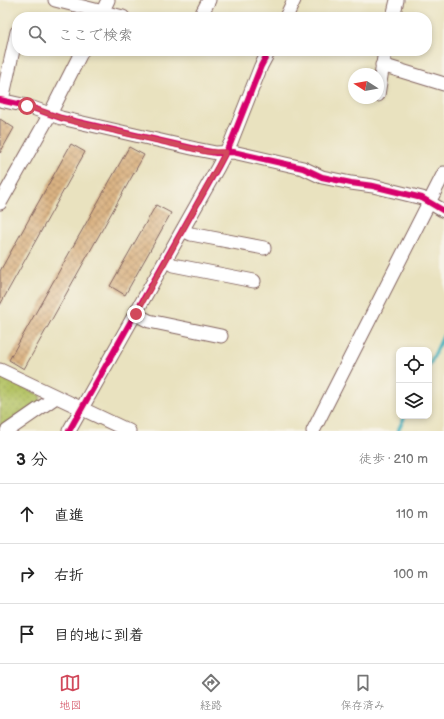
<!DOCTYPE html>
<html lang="ja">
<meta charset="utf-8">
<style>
body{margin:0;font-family:"Balsamiq Sans","Klee One",sans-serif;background:#f6f6f6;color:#222}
.controls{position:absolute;right:12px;bottom:12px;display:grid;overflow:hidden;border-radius:8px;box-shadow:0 2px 6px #0003}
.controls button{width:36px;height:36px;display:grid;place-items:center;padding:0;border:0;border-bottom:1px solid #e0e0e0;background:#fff;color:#222;font:20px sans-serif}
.compass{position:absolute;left:348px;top:68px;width:36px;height:36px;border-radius:50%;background:#fff;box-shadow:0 2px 6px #0003;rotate:281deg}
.stop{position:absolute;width:12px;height:12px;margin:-9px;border:3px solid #d1495b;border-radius:50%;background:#fff}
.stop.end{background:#d1495b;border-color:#fff;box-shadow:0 1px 4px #0008}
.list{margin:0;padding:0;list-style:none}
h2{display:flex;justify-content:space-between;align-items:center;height:52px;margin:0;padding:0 16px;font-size:17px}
h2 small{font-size:13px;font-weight:400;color:#767676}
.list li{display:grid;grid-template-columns:26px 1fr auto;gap:12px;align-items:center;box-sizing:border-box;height:60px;padding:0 16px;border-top:1px solid #e0e0e0}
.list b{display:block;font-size:15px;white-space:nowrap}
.list em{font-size:13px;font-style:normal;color:#767676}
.icon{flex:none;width:22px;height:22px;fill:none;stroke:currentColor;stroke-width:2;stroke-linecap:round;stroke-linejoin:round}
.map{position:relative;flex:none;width:444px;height:431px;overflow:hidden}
.search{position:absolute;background:#fff;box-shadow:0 2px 6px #0003;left:12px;right:12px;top:12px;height:44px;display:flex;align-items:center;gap:10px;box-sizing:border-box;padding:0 14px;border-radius:16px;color:#767676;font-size:15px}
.sheet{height:232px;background:#fff}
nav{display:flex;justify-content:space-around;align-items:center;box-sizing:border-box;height:56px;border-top:1px solid #e0e0e0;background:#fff;font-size:11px;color:#767676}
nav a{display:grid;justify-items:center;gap:2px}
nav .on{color:#d1495b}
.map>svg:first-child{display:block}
</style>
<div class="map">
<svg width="444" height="431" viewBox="0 0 444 431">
<defs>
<pattern id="grass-dots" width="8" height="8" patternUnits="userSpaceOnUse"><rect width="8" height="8" fill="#b4c365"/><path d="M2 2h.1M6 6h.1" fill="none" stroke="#9ca758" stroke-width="1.8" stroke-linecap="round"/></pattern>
<pattern id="building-cross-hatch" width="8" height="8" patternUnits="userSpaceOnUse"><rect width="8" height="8" fill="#dab383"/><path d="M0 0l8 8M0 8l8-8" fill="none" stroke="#b3916b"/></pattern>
</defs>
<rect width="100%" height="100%" fill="#f7f3e8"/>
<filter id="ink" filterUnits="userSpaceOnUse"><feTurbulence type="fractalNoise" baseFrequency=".025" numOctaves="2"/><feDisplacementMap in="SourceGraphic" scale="8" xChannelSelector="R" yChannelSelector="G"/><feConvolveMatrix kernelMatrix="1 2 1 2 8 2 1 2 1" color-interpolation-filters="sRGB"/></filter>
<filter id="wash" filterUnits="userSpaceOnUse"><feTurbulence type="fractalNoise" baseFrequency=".012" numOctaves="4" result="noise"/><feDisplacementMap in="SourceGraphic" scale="16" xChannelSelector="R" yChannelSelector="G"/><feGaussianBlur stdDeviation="0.9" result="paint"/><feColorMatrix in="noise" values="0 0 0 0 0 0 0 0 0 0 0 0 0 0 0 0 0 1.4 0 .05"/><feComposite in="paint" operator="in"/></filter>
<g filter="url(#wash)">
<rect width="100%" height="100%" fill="#e9e2bf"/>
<path fill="url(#grass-dots)" stroke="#7f7148" d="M 0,376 L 40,395 L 41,402 L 0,430 Z"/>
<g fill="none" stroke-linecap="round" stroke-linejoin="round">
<path stroke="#3faebb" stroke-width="4" d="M 429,366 L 444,335
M 398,431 L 405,416"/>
</g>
<g id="blocks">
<path fill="url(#building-cross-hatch)" d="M 0,119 L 14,128 L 0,153 Z
M 71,144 L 85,152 L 0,305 L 0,271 Z
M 129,147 L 144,155 L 24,369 L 9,360 Z
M 156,205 L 171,213 L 125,295 L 110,286 Z"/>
</g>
</g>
<g filter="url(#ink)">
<use href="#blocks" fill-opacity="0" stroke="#82635f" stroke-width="1"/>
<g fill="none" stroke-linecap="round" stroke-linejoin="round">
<g stroke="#82635f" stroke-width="15">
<path id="minor" d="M 55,0 L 123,17
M 100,17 L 108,0
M 200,17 L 209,0
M 286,17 L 294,0
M 393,17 L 397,0
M 382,65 L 444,84
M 378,95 L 385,51
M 0,100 L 27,106 L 61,118 L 196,149 L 216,153 L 233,152 L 303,168 L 322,177 L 351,183 L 373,186 L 422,198 L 444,211
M 2,100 L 17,32
M 0,203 L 50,114 L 82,51
M 183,230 L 191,234 L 264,248
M 166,260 L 173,265 L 254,281
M 135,314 L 149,321 L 221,336
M 0,370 L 129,431
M 7,431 L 56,397
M 69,431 L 218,167 L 231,142 L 261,66 L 269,51
M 313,431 L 444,173"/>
</g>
<use href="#minor" stroke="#fff" stroke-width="13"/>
<g stroke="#f7f3e8" stroke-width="8">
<path id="cycleway" d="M 0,100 L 27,106 L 61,118 L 196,149 L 216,153 L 233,152 L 303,168 L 322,177 L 351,183 L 373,186 L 422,198 L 444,211
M 69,431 L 218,167 L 231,142 L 261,66 L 269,51"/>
</g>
<use href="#cycleway" stroke="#d6006c" stroke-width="6"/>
</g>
</g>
<g fill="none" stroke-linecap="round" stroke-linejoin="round" filter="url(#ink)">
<path stroke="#d1495b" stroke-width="5" d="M 27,106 L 61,118 L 76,122 L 207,152 L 226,152 L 136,314"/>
</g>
</svg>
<div class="controls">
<button><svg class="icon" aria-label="locate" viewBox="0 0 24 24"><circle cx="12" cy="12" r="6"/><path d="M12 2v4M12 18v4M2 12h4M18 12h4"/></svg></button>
<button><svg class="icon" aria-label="layers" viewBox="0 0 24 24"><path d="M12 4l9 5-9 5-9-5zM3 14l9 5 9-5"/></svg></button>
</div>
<svg class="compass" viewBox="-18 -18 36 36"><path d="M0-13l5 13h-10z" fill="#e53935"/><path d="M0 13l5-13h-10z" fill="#767676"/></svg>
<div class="stop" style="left:27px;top:106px"></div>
<div class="stop end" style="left:136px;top:314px"></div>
<div class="search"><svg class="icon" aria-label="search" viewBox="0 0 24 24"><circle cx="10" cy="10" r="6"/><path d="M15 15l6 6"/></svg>ここで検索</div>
</div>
<section class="sheet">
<h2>3 分<small>徒歩 · 210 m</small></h2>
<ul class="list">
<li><svg class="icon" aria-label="ahead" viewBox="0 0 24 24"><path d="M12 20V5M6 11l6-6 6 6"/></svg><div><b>直進</b></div><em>110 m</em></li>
<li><svg class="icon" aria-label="right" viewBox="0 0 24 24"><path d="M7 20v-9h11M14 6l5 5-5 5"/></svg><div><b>右折</b></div><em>100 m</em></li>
<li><svg class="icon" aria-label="arrive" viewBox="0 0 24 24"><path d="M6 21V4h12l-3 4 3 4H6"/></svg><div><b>目的地に到着</b></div></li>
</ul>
</section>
<nav>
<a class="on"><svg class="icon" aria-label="map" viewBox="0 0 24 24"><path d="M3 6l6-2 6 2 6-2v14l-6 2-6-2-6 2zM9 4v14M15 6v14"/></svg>地図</a>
<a><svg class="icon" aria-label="directions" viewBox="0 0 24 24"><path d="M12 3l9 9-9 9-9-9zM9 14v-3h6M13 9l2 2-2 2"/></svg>経路</a>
<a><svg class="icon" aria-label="saved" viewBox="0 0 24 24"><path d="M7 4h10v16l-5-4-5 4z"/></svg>保存済み</a>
</nav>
